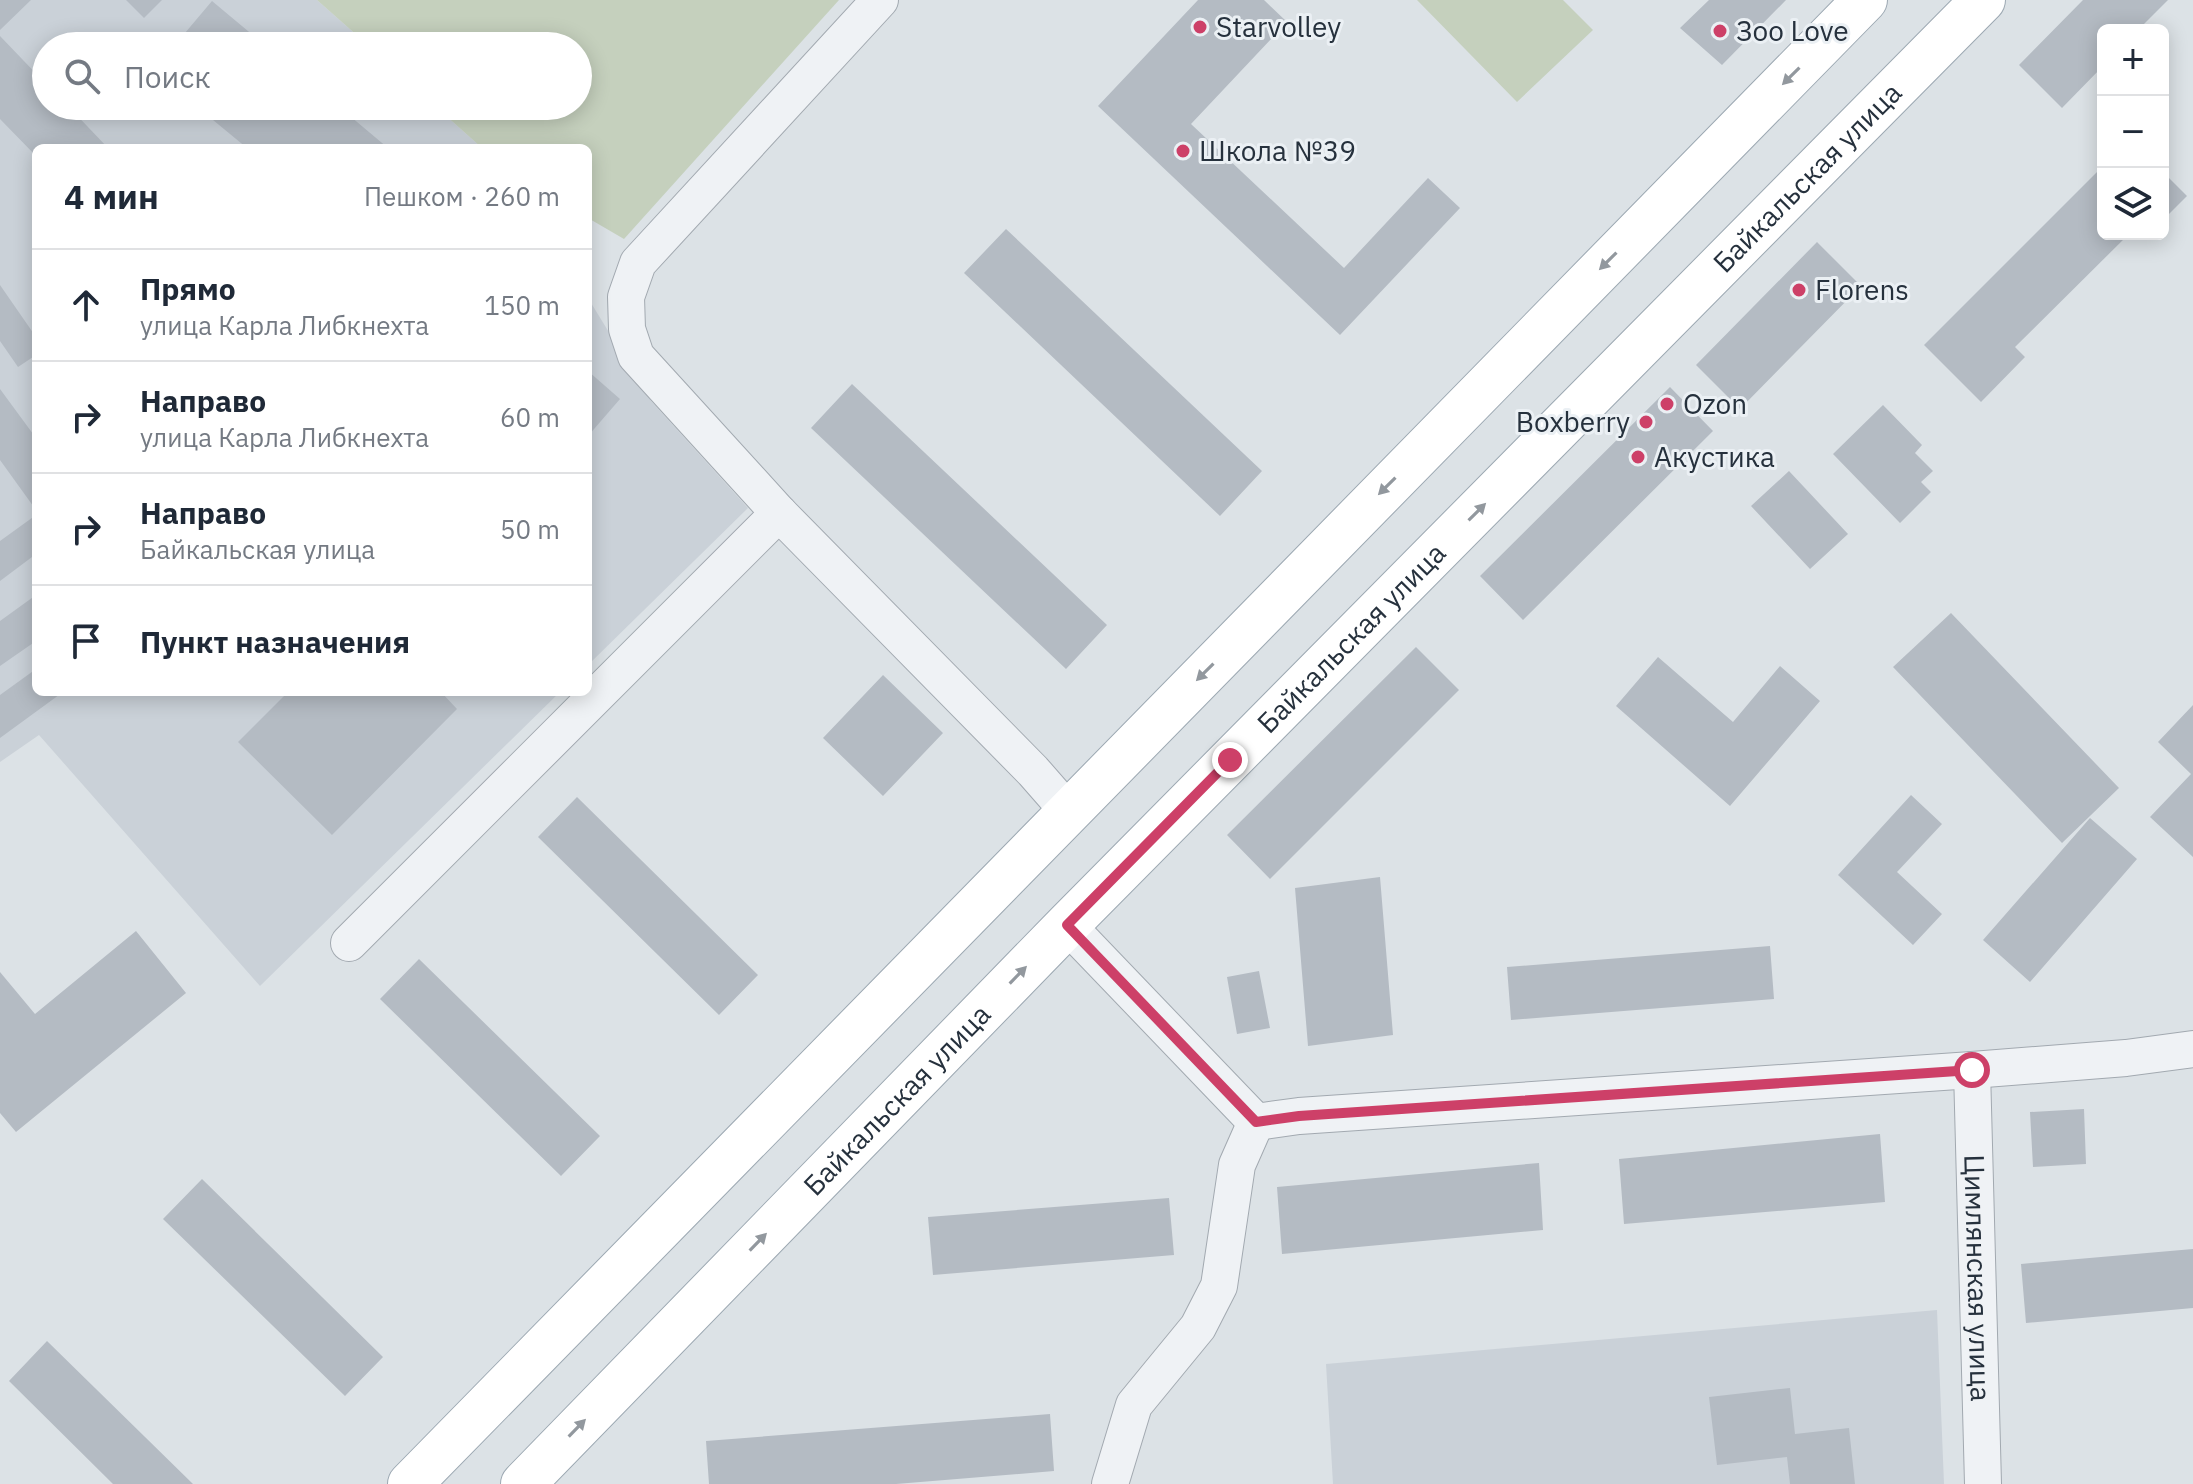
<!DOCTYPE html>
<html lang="ru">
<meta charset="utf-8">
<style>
body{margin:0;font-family:"IBM Plex Sans",sans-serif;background:#f2f2f3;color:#1f2937}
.controls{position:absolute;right:24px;top:24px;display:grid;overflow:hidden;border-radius:12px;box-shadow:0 4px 20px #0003}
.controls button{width:72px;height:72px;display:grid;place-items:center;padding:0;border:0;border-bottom:2px solid #e0e1e3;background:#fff;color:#1f2937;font:40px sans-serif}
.stop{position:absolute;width:24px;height:24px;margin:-18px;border:6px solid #cd4068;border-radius:50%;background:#fff}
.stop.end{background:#cd4068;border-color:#fff;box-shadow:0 2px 8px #0008}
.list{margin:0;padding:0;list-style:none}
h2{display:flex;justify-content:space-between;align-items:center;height:104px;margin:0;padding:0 32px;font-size:34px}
h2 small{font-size:26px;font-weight:400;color:#747a83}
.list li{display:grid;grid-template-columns:52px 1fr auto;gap:24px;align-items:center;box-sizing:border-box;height:112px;padding:0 32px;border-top:2px solid #e0e1e3}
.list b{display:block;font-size:30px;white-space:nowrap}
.list p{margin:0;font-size:26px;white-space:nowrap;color:#747a83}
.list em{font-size:26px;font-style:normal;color:#747a83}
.icon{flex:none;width:44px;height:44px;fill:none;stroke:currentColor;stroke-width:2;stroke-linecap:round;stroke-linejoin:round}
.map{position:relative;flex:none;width:2193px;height:1484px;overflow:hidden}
.search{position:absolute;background:#fff;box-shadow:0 4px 20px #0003;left:32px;top:32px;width:560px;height:88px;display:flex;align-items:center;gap:20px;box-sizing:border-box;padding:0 28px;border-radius:44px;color:#747a83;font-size:30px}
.panel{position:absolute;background:#fff;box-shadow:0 4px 20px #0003;left:32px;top:144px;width:560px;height:552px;border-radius:12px}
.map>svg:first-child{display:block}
</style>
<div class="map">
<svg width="2193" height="1484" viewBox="0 0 2193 1484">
<rect width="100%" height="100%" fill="#dce2e6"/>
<path fill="#cad1d8" d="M 0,0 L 317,0 L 369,46 L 46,46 L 46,106 L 435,106 L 482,148 L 36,148 L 36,692 L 560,692 L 260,986 L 39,735 L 0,762 Z
M 588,298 L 651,401 L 748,508 L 588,665 Z
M 1937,1310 L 1944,1484 L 1333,1484 L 1326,1364 Z"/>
<path fill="#c5d0bd" d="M 317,0 L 839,0 L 624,239 L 588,218 L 588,148 L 482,148 L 435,106 L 578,106 L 578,46 L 369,46 Z
M 1417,0 L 1563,0 L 1593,30 L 1517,102 Z"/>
<path fill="#b4bbc3" d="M 0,0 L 31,0 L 0,30 Z
M 126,0 L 162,0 L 144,18 Z
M 1198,0 L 1264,0 L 1287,22 L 1191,124 L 1344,268 L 1428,178 L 1460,208 L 1340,335 L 1098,106 Z
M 1709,0 L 1786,0 L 1722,65 L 1680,28 Z
M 2083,0 L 2168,0 L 2138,30 L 2103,30 L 2103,66 L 2062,108 L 2019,65 Z
M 212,1 L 266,46 L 174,46 Z
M 0,36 L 46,84 L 46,106 L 68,106 L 108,148 L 36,148 L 36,156 L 0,119 Z
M 196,106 L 338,106 L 388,148 L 247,148 Z
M 2103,166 L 2103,234 L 2129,234 L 2015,347 L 2025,357 L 1981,402 L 1924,345 Z
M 2163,172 L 2187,196 L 2163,220 Z
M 1006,229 L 1262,471 L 1220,516 L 964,273 Z
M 1817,242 L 1861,286 L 1740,409 L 1696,365 Z
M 0,285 L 36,337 L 36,355 L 18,367 L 0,341 Z
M 588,371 L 620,399 L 588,436 Z
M 852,384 L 1107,625 L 1066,669 L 811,428 Z
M 1670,387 L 1713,431 L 1523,620 L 1480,576 Z
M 0,389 L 36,438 L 36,510 L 0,460 Z
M 1883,405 L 1922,445 L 1915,453 L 1933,471 L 1921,482 L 1931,492 L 1900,523 L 1833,454 Z
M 1789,471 L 1848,534 L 1810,569 L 1751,506 Z
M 36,515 L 36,554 L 0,581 L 0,541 Z
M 36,595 L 36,641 L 0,666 L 0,621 Z
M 1951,613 L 2119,788 L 2062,843 L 1893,667 Z
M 1416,647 L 1459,690 L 1270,879 L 1227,835 Z
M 1658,657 L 1733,722 L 1780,666 L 1820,701 L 1730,806 L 1616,706 Z
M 36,669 L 36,692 L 63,692 L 0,738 L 0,695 Z
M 883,675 L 943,733 L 883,796 L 823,738 Z
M 288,692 L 441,692 L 457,709 L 332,835 L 238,742 Z
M 2193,705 L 2193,857 L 2150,817 L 2191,774 L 2158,742 Z
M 1911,795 L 1942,824 L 1897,872 L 1942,914 L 1913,945 L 1838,875 Z
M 577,797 L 758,975 L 719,1015 L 538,837 Z
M 2090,818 L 2137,859 L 2030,982 L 1983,940 Z
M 1380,877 L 1393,1035 L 1308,1046 L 1295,888 Z
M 136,931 L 186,993 L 16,1132 L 0,1113 L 0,972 L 35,1014 Z
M 1770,946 L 1774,999 L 1511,1020 L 1507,967 Z
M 419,959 L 600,1136 L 561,1176 L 380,999 Z
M 1259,971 L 1270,1028 L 1237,1034 L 1227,977 Z
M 2084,1109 L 2086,1164 L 2033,1167 L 2030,1112 Z
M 1880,1134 L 1885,1202 L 1624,1224 L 1619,1159 Z
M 1539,1163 L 1543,1230 L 1282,1254 L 1277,1187 Z
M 202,1179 L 383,1357 L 345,1396 L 163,1219 Z
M 1169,1198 L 1174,1255 L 933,1275 L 928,1217 Z
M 2193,1249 L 2193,1308 L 2026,1323 L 2021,1264 Z
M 47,1341 L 193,1484 L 113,1484 L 9,1381 Z
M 1790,1388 L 1795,1434 L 1849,1428 L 1855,1484 L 1790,1484 L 1787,1457 L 1717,1465 L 1709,1397 Z
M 1050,1414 L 1054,1471 L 896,1484 L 709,1484 L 706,1441 Z"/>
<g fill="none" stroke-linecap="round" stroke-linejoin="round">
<g stroke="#a2a9b0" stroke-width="38">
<g id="minor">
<path d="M 880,0 L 638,263 L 626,297 L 627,329 L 636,356 L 779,513 L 1033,771 L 1068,811"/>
<path d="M 1067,925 L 1256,1122 L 1299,1116 L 1972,1070 L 2126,1058 L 2193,1049"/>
<path d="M 349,943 L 779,513"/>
<path id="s1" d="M 1972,1070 L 1983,1484"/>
<path d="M 1110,1484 L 1134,1405 L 1198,1327 L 1219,1286 L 1237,1165 L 1256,1122"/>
</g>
</g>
<g stroke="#9ca8b2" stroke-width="46">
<g id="major">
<path d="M 410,1484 L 1865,0"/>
<path id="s2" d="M 523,1484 L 1067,925 L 1983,0"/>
</g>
</g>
<use href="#minor" stroke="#eff2f5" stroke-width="36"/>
<use href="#major" stroke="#fff" stroke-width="44"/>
</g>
<defs><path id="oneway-solid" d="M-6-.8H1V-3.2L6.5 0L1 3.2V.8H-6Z" transform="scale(2)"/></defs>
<g fill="#92989e">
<use href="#oneway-solid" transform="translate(1791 76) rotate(135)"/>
<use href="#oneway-solid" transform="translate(1608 261) rotate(135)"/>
<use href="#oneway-solid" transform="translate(1387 486) rotate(135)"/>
<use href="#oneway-solid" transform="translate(1477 512) rotate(-45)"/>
<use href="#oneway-solid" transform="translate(1205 672) rotate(135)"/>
<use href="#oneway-solid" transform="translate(1018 975) rotate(-46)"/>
<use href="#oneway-solid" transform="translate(758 1242) rotate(-46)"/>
<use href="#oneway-solid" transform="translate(577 1428) rotate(-46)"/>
</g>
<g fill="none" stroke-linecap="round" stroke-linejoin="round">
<path stroke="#cd4068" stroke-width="10" d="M 1230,760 L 1067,925 L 1256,1122 L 1299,1116 L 1972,1070"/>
</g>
<g fill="#cd4068" stroke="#ebf0f4" stroke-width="3">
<circle cx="1200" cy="27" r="8"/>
<circle cx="1720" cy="31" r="8"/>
<circle cx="1183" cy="151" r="8"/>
<circle cx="1799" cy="290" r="8"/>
<circle cx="1667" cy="404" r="8"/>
<circle cx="1646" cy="422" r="8"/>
<circle cx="1638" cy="457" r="8"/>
</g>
<g text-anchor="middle" stroke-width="6" stroke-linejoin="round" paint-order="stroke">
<g font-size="28" fill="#26313d" stroke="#ebf0f4" text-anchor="start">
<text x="1216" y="37">Starvolley</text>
<text x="1736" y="41">Зоо Love</text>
<text x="1199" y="161">Школа №39</text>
<text x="1815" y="300">Florens</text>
<text x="1683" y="414">Ozon</text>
<text x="1630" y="432" text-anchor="end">Boxberry</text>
<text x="1654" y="467">Акустика</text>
</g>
<g font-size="28" fill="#26313d" stroke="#ebf0f4">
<text dy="10" stroke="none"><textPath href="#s2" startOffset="1832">Байкальская улица</textPath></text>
<text dy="10" stroke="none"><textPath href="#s2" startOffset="1184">Байкальская улица</textPath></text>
<text dy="10" stroke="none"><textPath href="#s2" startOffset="536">Байкальская улица</textPath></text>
<text dy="10" stroke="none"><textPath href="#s1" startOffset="208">Цимлянская улица</textPath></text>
</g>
</g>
</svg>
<div class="controls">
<button>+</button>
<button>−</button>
<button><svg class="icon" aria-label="layers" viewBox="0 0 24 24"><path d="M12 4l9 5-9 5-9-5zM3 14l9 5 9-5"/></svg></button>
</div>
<div class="stop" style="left:1972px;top:1070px"></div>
<div class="stop end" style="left:1230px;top:760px"></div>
<div class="search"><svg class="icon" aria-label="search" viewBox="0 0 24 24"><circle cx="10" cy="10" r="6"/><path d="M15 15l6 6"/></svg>Поиск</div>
<section class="panel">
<h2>4 мин<small>Пешком · 260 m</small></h2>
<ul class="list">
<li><svg class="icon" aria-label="ahead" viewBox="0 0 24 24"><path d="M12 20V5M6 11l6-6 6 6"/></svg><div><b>Прямо</b><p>улица Карла Либкнехта</p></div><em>150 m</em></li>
<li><svg class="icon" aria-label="right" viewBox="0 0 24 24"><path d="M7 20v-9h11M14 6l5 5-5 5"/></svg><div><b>Направо</b><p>улица Карла Либкнехта</p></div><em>60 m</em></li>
<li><svg class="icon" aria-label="right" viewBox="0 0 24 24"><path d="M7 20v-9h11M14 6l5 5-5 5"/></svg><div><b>Направо</b><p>Байкальская улица</p></div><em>50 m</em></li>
<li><svg class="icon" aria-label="arrive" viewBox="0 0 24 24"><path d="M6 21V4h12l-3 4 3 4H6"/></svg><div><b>Пункт назначения</b></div></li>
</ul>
</section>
</div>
